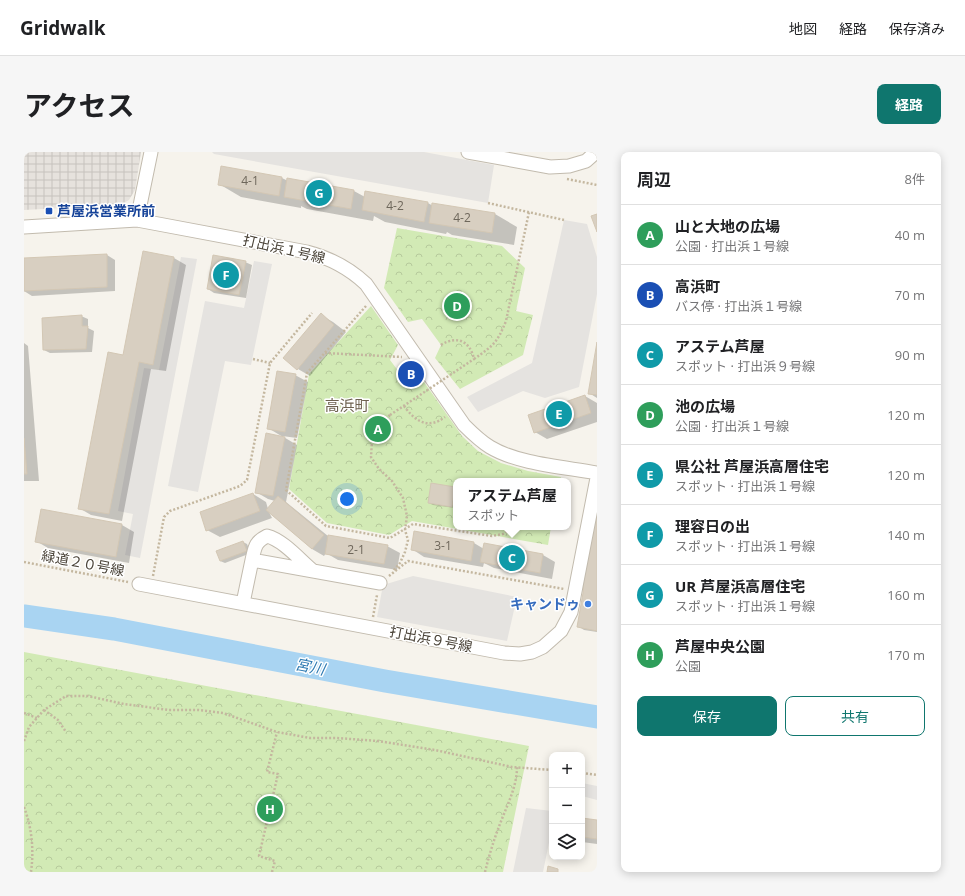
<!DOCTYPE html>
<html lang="ja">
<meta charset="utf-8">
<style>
body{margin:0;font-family:"Open Sans","Noto Sans JP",sans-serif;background:#f6f6f6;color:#202124}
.controls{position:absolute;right:12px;bottom:12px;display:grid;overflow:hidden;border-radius:8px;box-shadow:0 2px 10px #0003}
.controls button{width:36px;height:36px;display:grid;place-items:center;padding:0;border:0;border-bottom:1px solid #e0e0e0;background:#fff;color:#202124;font:20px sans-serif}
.you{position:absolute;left:323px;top:347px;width:14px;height:14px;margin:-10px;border:3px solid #fff;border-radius:50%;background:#1a73e8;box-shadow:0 0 0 6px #1a73e833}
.badge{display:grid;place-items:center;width:26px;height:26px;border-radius:50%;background:#0f766e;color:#fff;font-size:13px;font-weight:700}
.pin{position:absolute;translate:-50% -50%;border:2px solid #fff;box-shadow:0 1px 4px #0006}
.popup{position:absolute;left:429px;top:326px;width:118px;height:52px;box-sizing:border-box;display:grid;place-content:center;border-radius:8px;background:#fff;filter:drop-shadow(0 1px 3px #0005);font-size:13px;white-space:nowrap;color:#757577}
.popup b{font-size:15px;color:#202124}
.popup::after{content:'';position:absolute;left:50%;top:100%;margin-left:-8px;border:8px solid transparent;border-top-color:#fff}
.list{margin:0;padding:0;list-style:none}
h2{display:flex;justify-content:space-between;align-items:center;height:52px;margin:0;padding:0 16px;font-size:17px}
h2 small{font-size:13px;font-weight:400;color:#757577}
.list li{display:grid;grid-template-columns:26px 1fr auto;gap:12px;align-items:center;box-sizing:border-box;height:60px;padding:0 16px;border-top:1px solid #e0e0e0}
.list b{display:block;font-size:15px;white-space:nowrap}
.list p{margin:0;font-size:13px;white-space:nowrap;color:#757577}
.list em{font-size:13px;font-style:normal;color:#757577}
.actions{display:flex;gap:8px;padding:12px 16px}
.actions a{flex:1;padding:9px 0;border:1px solid #0f766e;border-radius:8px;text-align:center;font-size:14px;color:#0f766e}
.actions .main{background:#0f766e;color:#fff}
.icon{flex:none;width:22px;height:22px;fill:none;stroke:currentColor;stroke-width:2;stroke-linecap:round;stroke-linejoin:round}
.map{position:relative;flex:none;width:573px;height:720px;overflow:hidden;border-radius:8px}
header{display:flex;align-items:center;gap:24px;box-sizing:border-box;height:56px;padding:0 20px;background:#fff;border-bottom:1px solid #e0e0e0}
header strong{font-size:19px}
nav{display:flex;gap:22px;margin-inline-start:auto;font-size:14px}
.intro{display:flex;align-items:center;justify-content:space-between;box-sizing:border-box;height:96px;padding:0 24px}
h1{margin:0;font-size:28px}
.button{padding:10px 18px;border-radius:8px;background:#0f766e;color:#fff;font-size:14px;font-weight:700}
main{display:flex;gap:24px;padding:0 24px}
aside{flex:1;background:#fff;border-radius:8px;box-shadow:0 2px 10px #0003}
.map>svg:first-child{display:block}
</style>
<header>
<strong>Gridwalk</strong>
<nav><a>地図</a><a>経路</a><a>保存済み</a></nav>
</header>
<div class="intro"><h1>アクセス</h1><a class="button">経路</a></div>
<main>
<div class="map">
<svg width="573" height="720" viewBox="0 0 573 720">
<defs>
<pattern id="industrial-grid" width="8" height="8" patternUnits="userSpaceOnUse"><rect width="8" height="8" fill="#e6e2dd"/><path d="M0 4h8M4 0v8" fill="none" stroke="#c7c3be"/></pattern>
<pattern id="forest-crowns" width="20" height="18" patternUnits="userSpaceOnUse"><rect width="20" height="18" fill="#d2eab5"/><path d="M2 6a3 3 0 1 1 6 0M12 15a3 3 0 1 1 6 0" fill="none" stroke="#b6ca9c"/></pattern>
</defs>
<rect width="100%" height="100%" fill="#f6f3ec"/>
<path fill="url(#industrial-grid)" d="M 0,0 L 117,0 L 111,38 L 105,48 L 96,53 L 0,58 Z"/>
<path fill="url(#forest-crowns)" d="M 373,76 L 478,94 L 501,116 L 492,159 L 509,163 L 499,203 L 436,237 L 411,206 L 417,193 L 398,167 L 384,170 L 360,136 Z
M 347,154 L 374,193 L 366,208 L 384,232 L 400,230 L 438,284 L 454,299 L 477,311 L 504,319 L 537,325 L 536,329 L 432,329 L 432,375 L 527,375 L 524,393 L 388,369 L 365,383 L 303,371 L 265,337 L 285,222 Z
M 0,500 L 505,594 L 479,720 L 0,720 Z"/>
<path fill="#e5e3e0" d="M 188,0 L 400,0 L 470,13 L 464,51 L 190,2 Z
M 540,68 L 563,72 L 573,105 L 573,142 L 555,235 L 521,246 L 499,239 L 454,260 L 443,245 L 508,211 Z
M 157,105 L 173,107 L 116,406 L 101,403 L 109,362 L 94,359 L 120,216 L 135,218 Z
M 230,109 L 248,112 L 227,213 L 201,209 L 174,340 L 144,334 L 181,149 L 220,156 Z
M 389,424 L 493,445 L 483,489 L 353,465 L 359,433 Z
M 558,631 L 573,634 L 573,648 L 558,644 Z
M 502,656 L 528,659 L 528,676 L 519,720 L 489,720 Z"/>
<path fill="#0003" d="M 198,15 L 258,26 L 264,29 L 330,39 L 341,45 L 404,51 L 409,54 L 409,52 L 471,62 L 493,75 L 490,93 L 428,83 L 423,80 L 422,82 L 361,70 L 350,64 L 349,69 L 283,57 L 277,54 L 277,56 L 217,45 L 195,32 Z
M 83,103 L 91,108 L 91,139 L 8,144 L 0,139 L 0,107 Z
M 150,106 L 162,113 L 142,219 L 127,217 L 98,369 L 67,363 L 55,356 L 100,204 Z
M 221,110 L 228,113 L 222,146 L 190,141 L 184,137 Z
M 297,163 L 309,170 L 322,180 L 286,224 L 274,217 Z
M 57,164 L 64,167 L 64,176 L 70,179 L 68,200 L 26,201 L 20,198 Z
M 0,191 L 4,194 L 15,329 L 0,329 Z
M 573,195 L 573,246 L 565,241 Z
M 271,223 L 284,230 L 273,286 L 258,284 L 273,293 L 262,350 L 304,384 L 363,394 L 376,401 L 373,418 L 314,408 L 302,401 L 300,404 L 288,397 L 245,360 L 248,366 L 196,385 L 183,378 L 229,342 L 242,350 L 244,357 L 251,349 L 244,347 L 232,340 L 259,285 L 244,276 Z
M 561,244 L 573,251 L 573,270 L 523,287 L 511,280 Z
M 431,336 L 432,336 L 432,356 L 409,353 L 405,351 Z
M 17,359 L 98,373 L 110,380 L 105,411 L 24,396 L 12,389 Z
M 573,365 L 573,480 L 560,478 L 554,474 Z
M 219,390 L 223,392 L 227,401 L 201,411 L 196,409 Z
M 450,391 L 460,397 L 460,392 L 519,403 L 531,410 L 528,427 L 470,416 L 460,411 L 459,415 L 400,405 L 388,397 Z
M 558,667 L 573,669 L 573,692 L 558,690 Z"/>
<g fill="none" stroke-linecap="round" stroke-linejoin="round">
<path stroke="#a9d4f2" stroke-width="23" d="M 0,464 L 90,477 L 361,529 L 573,565"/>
</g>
<path fill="#d8cfc1" stroke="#d3c7b4" d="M 197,14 L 258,25 L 255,44 L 194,33 Z
M 263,26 L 330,38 L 327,57 L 260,45 Z
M 341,39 L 404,50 L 400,70 L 338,58 Z
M 408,51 L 471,61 L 468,81 L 405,71 Z
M 573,62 L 573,80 L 567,64 Z
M 119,99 L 150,105 L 129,213 L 115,210 L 85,362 L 54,357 L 84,200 L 99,203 Z
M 83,102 L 83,135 L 0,139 L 0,106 Z
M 189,103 L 222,109 L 215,143 L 183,137 Z
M 297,161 L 310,173 L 273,218 L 259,206 Z
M 58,163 L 58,174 L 64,174 L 62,197 L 19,198 L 18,166 Z
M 573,190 L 573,243 L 564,242 Z
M 253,219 L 272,222 L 261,280 L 243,277 Z
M 561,243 L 567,261 L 510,281 L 504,263 Z
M 242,281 L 261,285 L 249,344 L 231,341 Z
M 0,286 L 3,322 L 0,322 Z
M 407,331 L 431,335 L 428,355 L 404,351 Z
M 229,341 L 236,359 L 182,379 L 176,360 Z
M 254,344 L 300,383 L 288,397 L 242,358 Z
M 17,357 L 98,372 L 92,405 L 11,390 Z
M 573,360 L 573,479 L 553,475 L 559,441 L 559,432 Z
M 390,379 L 450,390 L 447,409 L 387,398 Z
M 304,383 L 364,393 L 360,412 L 301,402 Z
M 219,389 L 223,399 L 196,409 L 192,399 Z
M 460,391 L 519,402 L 516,421 L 456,410 Z
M 558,666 L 573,668 L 573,687 L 558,685 Z
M 524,714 L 534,717 L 534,720 L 523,720 Z"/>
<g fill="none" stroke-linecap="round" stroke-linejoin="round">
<g stroke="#c2bbae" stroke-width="15">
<path id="minor" d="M 444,0 L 526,15 L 545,14 L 562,9 L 572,0
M 113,68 L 127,0
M 0,75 L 113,68 L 283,100 C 306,106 325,116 342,132 L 440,273 C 448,281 456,289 466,295 C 494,312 540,315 573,321
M 228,408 C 231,395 231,390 243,384 C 259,388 276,408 288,418
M 115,432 L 480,501 L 496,502 L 508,500 L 519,495 L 537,479 L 547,460 L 573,326
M 219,451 L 228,408 L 356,431"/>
</g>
<path stroke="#c4b79f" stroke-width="2.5" stroke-dasharray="2 2" stroke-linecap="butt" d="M 543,27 L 573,33
M 464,51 L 540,68
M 342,154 L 283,221 L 262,338 L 302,374 L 366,386 L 389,372 L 468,384 L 479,382 L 490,375
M 417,193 C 433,183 446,189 450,207 C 470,193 473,191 482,169 L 505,60
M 301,201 L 378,205
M 229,207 L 246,211
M 380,254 C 391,269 404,278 421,265
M 366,263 L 354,273 L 348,288 L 347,305 L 355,317 L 368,329 L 379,346 L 383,364 L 381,378 L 384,388 L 381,400 L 376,411 L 369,419
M 0,410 L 104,430
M 129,424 L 140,365 L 146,359 L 216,334 L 223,328 L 246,211 L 288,161
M 365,424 L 384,409 L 540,437
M 349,465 L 353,443
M 20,558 L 34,568 L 42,580
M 0,561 L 13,566
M 0,589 L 5,575 L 20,558 L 42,544 L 64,544 L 100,552 L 145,558 L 175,558 L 199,561 L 253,580 L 286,586 L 313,586 L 354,589 L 411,598 L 488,615 L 528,618
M 558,621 L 573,623
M 0,655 C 8,676 10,698 7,720
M 248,720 L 251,709 L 235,704 L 254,622 L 243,620 L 253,580
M 461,720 C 465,704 470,687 476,672 C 483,653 493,635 493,615"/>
<use href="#minor" stroke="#fff" stroke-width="13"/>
<path stroke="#c4b79f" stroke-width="2.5" stroke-dasharray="2 2" stroke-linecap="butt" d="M 366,263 L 450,207"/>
</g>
<rect fill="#1a4fb4" stroke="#fff" stroke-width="1.5" x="21" y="55" width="8" height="8" rx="2"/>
<circle fill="#3f7fe0" stroke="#fff" stroke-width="1.5" cx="564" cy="452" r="4"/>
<g text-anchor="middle" stroke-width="3" stroke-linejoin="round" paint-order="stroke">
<g font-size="12" fill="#6e675b">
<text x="226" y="33">4-1</text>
<text x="371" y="58">4-2</text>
<text x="438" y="70">4-2</text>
<text x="419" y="398">3-1</text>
<text x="332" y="402">2-1</text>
</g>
<g font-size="14" font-weight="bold" fill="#164399" stroke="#fff" text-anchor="start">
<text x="33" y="64">芦屋浜営業所前</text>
</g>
<g font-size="14" fill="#4b4439" stroke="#fff">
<text transform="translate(260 97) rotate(13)" y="5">打出浜１号線</text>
<text transform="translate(59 411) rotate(11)" y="5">緑道２０号線</text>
<text transform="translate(407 487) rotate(11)" y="5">打出浜９号線</text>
</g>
<g font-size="14" font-weight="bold" fill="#366cbe" stroke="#fff" text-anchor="end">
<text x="556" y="457">キャンドゥ</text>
</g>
<g font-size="15" fill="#6e6250" stroke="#fff">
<text x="323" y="259">高浜町</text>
</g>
<g font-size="15" font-style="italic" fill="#2e7ab2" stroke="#fff">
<text transform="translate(286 515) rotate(11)" y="5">宮川</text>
</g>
</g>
</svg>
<div class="controls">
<button>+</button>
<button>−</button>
<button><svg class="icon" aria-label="layers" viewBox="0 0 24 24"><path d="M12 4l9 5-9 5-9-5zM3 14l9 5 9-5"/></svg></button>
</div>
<div class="you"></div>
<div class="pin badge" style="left:354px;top:277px;background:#2e9e5b">A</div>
<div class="pin badge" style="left:387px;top:222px;background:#1a4fb4">B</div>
<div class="pin badge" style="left:488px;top:406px;background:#0f9aa8">C</div>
<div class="popup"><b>アステム芦屋</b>スポット</div>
<div class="pin badge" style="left:433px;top:154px;background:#2e9e5b">D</div>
<div class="pin badge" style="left:535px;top:262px;background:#0f9aa8">E</div>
<div class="pin badge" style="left:202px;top:123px;background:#0f9aa8">F</div>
<div class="pin badge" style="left:295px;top:41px;background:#0f9aa8">G</div>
<div class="pin badge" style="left:246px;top:657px;background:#2e9e5b">H</div>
</div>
<aside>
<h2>周辺<small>8件</small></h2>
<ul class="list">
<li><span class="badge" style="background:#2e9e5b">A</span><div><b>山と大地の広場</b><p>公園 · 打出浜１号線</p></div><em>40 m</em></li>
<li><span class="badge" style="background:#1a4fb4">B</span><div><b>高浜町</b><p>バス停 · 打出浜１号線</p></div><em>70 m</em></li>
<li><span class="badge" style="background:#0f9aa8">C</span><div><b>アステム芦屋</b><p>スポット · 打出浜９号線</p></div><em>90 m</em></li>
<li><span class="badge" style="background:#2e9e5b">D</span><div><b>池の広場</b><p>公園 · 打出浜１号線</p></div><em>120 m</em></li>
<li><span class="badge" style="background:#0f9aa8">E</span><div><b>県公社 芦屋浜高層住宅</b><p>スポット · 打出浜１号線</p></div><em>120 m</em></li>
<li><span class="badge" style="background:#0f9aa8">F</span><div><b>理容日の出</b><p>スポット · 打出浜１号線</p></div><em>140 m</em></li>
<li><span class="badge" style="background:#0f9aa8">G</span><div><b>UR 芦屋浜高層住宅</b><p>スポット · 打出浜１号線</p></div><em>160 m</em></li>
<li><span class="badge" style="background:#2e9e5b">H</span><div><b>芦屋中央公園</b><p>公園</p></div><em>170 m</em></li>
</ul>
<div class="actions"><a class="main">保存</a><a>共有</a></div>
</aside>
</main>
